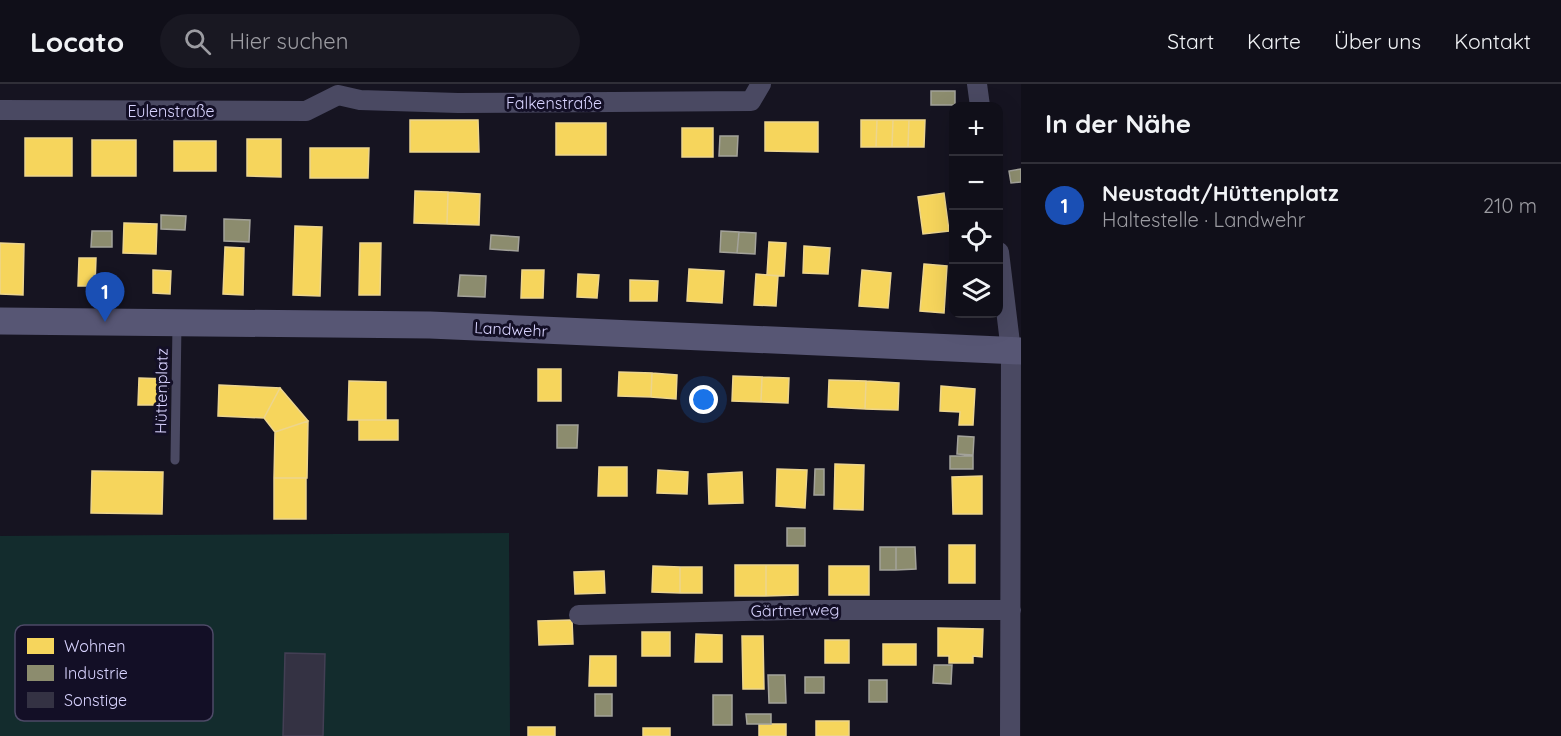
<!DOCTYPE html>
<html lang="de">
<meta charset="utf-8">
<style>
body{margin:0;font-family:Quicksand,sans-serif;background:#191822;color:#f1f3f6}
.controls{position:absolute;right:18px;top:18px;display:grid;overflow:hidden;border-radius:12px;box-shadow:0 6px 24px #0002}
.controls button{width:54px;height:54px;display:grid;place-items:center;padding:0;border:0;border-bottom:2px solid #302f38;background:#100f19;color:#f1f3f6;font:30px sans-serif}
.you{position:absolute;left:704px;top:316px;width:21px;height:21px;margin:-15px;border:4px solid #fff;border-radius:50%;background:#1a73e8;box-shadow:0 0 0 9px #1a73e833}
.badge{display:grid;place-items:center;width:39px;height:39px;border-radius:50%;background:#ea580c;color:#fff;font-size:20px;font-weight:700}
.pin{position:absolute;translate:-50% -50px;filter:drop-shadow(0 2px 3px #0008)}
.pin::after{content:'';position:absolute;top:32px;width:21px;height:18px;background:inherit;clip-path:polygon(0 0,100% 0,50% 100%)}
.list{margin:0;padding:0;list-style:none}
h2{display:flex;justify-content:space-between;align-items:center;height:78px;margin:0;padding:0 24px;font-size:26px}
h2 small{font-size:20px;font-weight:400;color:#9c9ca2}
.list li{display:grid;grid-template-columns:39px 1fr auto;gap:18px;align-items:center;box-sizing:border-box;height:84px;padding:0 24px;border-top:2px solid #302f38}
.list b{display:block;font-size:22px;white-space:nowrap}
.list p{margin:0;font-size:20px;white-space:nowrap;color:#9c9ca2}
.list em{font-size:20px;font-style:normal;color:#9c9ca2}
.icon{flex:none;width:33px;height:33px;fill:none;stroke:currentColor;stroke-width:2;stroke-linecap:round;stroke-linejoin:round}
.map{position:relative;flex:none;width:1021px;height:652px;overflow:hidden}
header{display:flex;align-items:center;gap:36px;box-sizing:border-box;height:84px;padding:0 30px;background:#100f19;border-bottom:2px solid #302f38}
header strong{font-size:28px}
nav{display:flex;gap:33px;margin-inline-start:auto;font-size:21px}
.search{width:420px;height:54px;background:#191822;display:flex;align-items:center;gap:15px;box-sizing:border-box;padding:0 21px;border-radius:33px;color:#9c9ca2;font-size:22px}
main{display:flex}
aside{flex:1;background:#100f19}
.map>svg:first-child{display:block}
</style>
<header>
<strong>Locato</strong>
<div class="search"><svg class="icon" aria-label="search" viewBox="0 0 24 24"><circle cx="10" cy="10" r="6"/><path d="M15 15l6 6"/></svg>Hier suchen</div>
<nav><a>Start</a><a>Karte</a><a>Über uns</a><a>Kontakt</a></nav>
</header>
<main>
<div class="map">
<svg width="1021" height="652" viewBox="0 0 1021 652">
<rect width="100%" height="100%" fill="#161421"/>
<path fill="#132c2d" d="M 509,449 L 510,652 L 0,652 L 0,452 Z"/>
<path fill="#f6d55c" stroke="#edd58d" stroke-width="1.5" d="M 410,36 L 478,36 L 479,68 L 410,68 Z
M 861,36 L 877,36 L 876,63 L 861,63 Z
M 877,36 L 893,36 L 892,63 L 876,63 Z
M 893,36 L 909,36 L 908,63 L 892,63 Z
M 909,36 L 925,36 L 924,63 L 908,63 Z
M 765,38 L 818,38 L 818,68 L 765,67 Z
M 556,39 L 606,39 L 606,71 L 556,71 Z
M 682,44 L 713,44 L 713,73 L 682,73 Z
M 25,54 L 72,54 L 72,92 L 25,92 Z
M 247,55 L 281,55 L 281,93 L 247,92 Z
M 92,56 L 136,56 L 136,92 L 92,92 Z
M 174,57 L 216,57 L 216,87 L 174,87 Z
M 310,64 L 369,64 L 368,94 L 310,94 Z
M 415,107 L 448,108 L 447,140 L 414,139 Z
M 448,108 L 480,110 L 479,141 L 447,140 Z
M 944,109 L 949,147 L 923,150 L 918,113 Z
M 124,139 L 157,140 L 156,170 L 123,169 Z
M 295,142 L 322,143 L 320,212 L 293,211 Z
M 769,158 L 786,159 L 784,192 L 767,191 Z
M 0,159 L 24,160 L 23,211 L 0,210 Z
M 360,159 L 381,159 L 380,211 L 359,211 Z
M 804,162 L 830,164 L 828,190 L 803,189 Z
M 225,163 L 244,164 L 243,211 L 223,210 Z
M 79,174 L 96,174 L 95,202 L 78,202 Z
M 924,180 L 947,182 L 944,229 L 920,227 Z
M 689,185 L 724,187 L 722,219 L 687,217 Z
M 153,186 L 171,187 L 170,210 L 153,209 Z
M 522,186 L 544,186 L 543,214 L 521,214 Z
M 862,186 L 891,189 L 888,224 L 859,222 Z
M 578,190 L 599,191 L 597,214 L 577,213 Z
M 756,190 L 778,192 L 776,222 L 754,221 Z
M 630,196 L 658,197 L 657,217 L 630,217 Z
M 538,285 L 561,285 L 561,317 L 538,317 Z
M 619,288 L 652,289 L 651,313 L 618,312 Z
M 652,289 L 677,291 L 676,315 L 651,313 Z
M 733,292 L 762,293 L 761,318 L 732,317 Z
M 762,293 L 789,294 L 788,319 L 761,318 Z
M 139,294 L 168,295 L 168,321 L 138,321 Z
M 829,296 L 866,297 L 865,325 L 828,323 Z
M 349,297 L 386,298 L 386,336 L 348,336 Z
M 866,297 L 899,299 L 898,326 L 865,325 Z
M 219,301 L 280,304 L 264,334 L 218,332 Z
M 941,302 L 975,305 L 973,341 L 959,341 L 960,328 L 940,327 Z
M 280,304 L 308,337 L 275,348 L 264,334 Z
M 359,336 L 398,336 L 398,356 L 359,356 Z
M 308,337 L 307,394 L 274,394 L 275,348 Z
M 835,380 L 864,381 L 863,426 L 834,425 Z
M 599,383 L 627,383 L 627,412 L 598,412 Z
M 777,385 L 807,386 L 805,424 L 776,422 Z
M 658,386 L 688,388 L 687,410 L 657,409 Z
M 92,387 L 163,388 L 162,430 L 91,429 Z
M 742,388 L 743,419 L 709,420 L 708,390 Z
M 982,392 L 982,430 L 953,430 L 952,393 Z
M 274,394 L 306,394 L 306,435 L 274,435 Z
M 949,461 L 975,461 L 975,499 L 949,499 Z
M 735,481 L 766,481 L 766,512 L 735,512 Z
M 766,481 L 798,481 L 798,511 L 766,512 Z
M 653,482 L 680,483 L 680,509 L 652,508 Z
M 829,482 L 869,482 L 869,511 L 829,511 Z
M 680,483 L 702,483 L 702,509 L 680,509 Z
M 604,487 L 605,509 L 575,510 L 574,488 Z
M 572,536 L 573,560 L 539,561 L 538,537 Z
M 938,544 L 983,545 L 982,573 L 973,572 L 973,579 L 949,579 L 949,572 L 938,572 Z
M 642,548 L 670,548 L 670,572 L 642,572 Z
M 696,550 L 722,551 L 722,578 L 695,578 Z
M 742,552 L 763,552 L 764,605 L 743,605 Z
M 825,556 L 849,556 L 849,579 L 825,579 Z
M 883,560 L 916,560 L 916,581 L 883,581 Z
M 590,572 L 616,572 L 616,602 L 589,602 Z
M 816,637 L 849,637 L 849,652 L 816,652 Z
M 759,640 L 786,640 L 786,652 L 759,652 Z
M 528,643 L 555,643 L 555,652 L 528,652 Z
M 643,644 L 670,644 L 670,652 L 643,652 Z"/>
<path fill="#8c8c6e" stroke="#a3a29a" stroke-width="1.5" d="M 931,7 L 955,7 L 955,21 L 931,21 Z
M 720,52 L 738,52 L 737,72 L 719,72 Z
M 1021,85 L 1021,98 L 1011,99 L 1009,87 Z
M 161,131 L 186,132 L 185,146 L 161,145 Z
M 224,135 L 250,136 L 249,158 L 224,157 Z
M 92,147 L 112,147 L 112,163 L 91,163 Z
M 721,147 L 739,148 L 737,169 L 720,168 Z
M 739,148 L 756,149 L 755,170 L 737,169 Z
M 491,151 L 519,153 L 518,167 L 490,165 Z
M 460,191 L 486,192 L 485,213 L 458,212 Z
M 557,341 L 578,341 L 577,364 L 557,364 Z
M 958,352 L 974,353 L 973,371 L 957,370 Z
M 950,372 L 973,372 L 973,385 L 950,385 Z
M 815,385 L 824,385 L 824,411 L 814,411 Z
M 787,444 L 805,444 L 805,462 L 787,462 Z
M 880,463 L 896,463 L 896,486 L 880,486 Z
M 896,463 L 915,463 L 916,485 L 896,486 Z
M 934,581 L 952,581 L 951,600 L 933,599 Z
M 768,591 L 785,591 L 786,619 L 769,619 Z
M 805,593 L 824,593 L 824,609 L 805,609 Z
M 869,596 L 887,596 L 887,618 L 869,618 Z
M 595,610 L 612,610 L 612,632 L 595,632 Z
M 713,611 L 732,611 L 732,641 L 713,641 Z
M 746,630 L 771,630 L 771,640 L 747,640 Z"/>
<path fill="#343243" stroke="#433f54" stroke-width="1.5" d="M 285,569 L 325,570 L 323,652 L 283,652 Z"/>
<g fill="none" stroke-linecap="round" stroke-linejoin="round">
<path stroke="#4a4962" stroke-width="9" d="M 175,376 L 177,240"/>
<path stroke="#4a4962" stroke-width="20" d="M 977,0 L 980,22
M 338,11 L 360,16 L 458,19 L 751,17 L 761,0
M 0,26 L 306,27 L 338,11
M 999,168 L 1011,267 L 1010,652
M 579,531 L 790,526 L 1011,526"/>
<path stroke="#575674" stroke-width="27" d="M 0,237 L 430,241 L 1021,267"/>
</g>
<g text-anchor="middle" stroke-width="6" stroke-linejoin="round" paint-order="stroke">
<g font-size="16" fill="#d9d4ff" stroke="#130f26">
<text x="554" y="25">Falkenstraße</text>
<text x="171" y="33">Eulenstraße</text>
<text transform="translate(511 245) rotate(3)" y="6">Landwehr</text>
<text transform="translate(161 307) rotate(-89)" y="6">Hüttenplatz</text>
<text transform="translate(795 526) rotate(-1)" y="6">Gärtnerweg</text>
</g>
</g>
<rect x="15" y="541" width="198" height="96" rx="9" fill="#130f26" stroke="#4e4a67" stroke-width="1.5"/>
<rect x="27" y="554" width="27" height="16" fill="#f6d55c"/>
<rect x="27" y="581" width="27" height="16" fill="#8c8c6e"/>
<rect x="27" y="608" width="27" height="16" fill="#343243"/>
<g font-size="16" fill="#d9d4ff">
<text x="64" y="568">Wohnen</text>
<text x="64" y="595">Industrie</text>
<text x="64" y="622">Sonstige</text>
</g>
</svg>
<div class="controls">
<button>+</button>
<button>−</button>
<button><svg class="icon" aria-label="locate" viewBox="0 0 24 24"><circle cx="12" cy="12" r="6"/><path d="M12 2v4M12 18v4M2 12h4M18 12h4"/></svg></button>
<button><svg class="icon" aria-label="layers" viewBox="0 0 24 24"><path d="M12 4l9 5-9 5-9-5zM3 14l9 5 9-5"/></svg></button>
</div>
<div class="you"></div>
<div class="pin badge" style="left:105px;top:238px;background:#1a4fb4">1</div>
</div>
<aside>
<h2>In der Nähe<small></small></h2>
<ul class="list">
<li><span class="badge" style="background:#1a4fb4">1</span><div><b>Neustadt/Hüttenplatz</b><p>Haltestelle · Landwehr</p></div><em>210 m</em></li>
</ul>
</aside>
</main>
